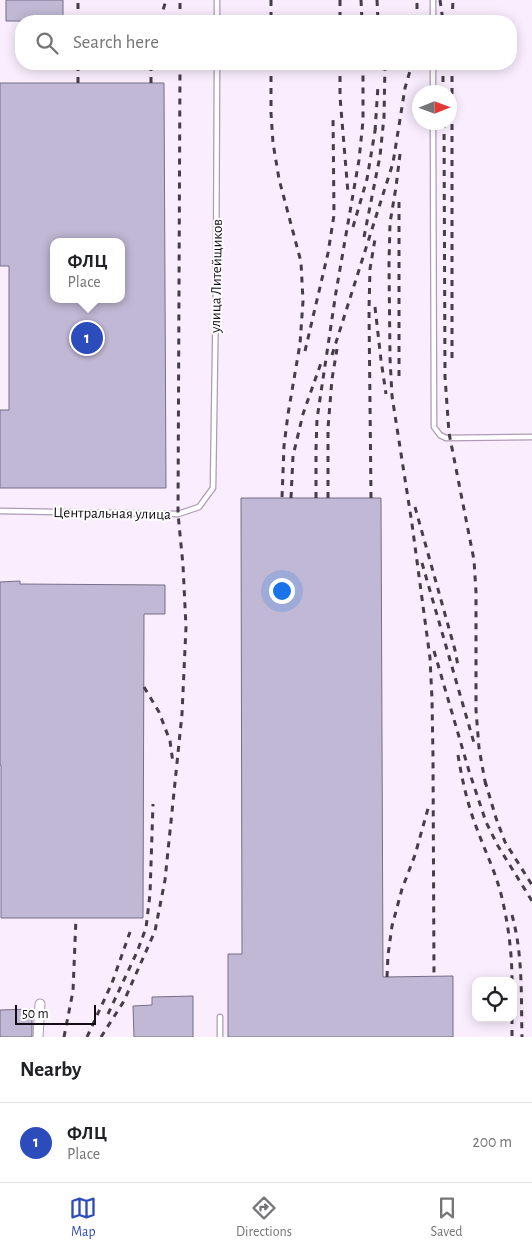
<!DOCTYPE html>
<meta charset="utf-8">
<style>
body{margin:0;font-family:"Alegreya Sans",sans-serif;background:#f6f6f6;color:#202124}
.controls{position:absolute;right:15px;bottom:15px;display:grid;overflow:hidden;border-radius:10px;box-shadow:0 2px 12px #0003}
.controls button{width:45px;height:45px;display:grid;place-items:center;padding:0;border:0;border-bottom:1px solid #e0e0e0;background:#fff;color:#202124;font:25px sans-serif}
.compass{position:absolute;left:412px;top:85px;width:45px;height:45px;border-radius:50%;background:#fff;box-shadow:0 2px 12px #0003;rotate:89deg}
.scale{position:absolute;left:15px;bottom:12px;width:81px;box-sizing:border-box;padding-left:5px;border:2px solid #140d16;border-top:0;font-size:14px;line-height:18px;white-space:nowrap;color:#140d16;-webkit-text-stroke:4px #fff;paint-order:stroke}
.you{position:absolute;left:281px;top:590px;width:18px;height:18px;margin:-12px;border:4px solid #fff;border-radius:50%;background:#1a73e8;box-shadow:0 0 0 8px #1a73e833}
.badge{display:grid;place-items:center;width:32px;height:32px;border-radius:50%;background:#2d4cbc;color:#fff;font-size:16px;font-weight:700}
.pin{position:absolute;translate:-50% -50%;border:2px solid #fff;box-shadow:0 1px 5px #0006}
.popup{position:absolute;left:50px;top:238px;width:75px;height:65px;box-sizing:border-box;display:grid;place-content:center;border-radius:10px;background:#fff;filter:drop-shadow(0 1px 4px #0005);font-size:16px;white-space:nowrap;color:#757577}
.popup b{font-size:19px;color:#202124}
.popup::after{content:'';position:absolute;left:50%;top:100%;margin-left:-10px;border:10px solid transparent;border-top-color:#fff}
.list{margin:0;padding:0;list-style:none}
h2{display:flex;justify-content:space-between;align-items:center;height:65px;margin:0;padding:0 20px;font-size:21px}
h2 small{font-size:16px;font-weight:400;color:#757577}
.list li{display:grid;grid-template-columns:32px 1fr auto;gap:15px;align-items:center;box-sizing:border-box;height:80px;padding:0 20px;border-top:1px solid #e0e0e0}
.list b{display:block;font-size:19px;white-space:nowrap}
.list p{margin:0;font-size:16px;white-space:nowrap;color:#757577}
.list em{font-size:16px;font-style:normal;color:#757577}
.icon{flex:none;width:28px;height:28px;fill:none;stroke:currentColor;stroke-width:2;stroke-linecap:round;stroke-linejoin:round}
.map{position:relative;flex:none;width:532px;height:1037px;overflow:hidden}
.search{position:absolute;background:#fff;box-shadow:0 2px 12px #0003;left:15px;right:15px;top:15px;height:55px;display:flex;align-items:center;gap:12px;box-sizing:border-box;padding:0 18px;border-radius:20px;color:#757577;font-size:19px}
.sheet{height:145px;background:#fff}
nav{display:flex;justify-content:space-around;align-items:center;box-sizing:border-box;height:70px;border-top:1px solid #e0e0e0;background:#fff;font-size:14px;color:#757577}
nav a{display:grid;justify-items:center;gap:2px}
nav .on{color:#2d4cbc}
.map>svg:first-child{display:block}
</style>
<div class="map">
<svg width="532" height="1037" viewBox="0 0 532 1037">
<rect width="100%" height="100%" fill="#faeefe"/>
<path fill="#c0b8d4" stroke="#776f89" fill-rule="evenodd" d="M 6,0 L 63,0 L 63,21 L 6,21 Z
M 0,83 L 164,83 L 166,488 L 0,488 L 0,410 L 9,410 L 9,266 L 0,266 ZM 53,242 L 121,242 L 121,299 L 53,299 Z
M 241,498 L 381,498 L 383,977 L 453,976 L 453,1037 L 228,1037 L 228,954 L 242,954 Z
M 20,581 L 20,584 L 165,585 L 165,614 L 144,614 L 143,918 L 1,918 L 1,765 L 0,765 L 0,582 Z
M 193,996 L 193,1037 L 134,1037 L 133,1006 L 152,1005 L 152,997 Z
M 32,1009 L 32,1037 L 0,1037 L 0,1010 Z"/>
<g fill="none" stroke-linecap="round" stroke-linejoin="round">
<g stroke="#ae9bb4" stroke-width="7">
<path id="service" d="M 433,0 L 433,21
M 217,21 L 217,0
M 433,64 L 433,92
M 433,122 L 434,427 L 440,435 L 446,438 L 532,437
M 0,511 L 178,514 L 199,507 L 213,488 L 216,288 L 217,64
M 220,1017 L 220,1037"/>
</g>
<g stroke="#ae9bb4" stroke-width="11">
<path id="minor" d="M 38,1037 L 40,1004"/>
</g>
<use href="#service" stroke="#fff" stroke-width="4.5"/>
<use href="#minor" stroke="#fff" stroke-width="9"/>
<path stroke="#453d47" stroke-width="3" stroke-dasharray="6 6" stroke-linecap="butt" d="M 271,0 L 271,21
M 340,0 L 340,21
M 361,0 L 362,21
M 377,0 L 378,21
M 440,0 L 443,21
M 78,21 L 78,0
M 160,21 L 166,0
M 180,21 L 180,0
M 417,21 L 417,0
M 452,21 L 453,0
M 271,64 L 271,113 L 273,143 L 279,179 L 301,262 L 303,301 L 300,344 L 288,414 L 284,446 L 282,498
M 340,64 L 340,97 L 348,193
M 443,64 L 443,92
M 452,64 L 452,358
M 78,83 L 78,64
M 151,83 L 151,64
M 444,122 L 445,377 L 449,433 L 474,560 L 476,592 L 476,710 L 479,748 L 486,787
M 375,131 L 378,86
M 400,154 L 396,187 L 390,223 L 389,264 L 390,358 L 392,396 L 412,524 L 430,658 L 432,699 L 433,756 L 434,977
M 353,227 L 367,179 L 376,125
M 364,237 L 380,156 L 384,117 L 385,64
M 375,307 L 381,360 L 386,394
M 305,351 L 328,253 L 334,215 L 333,115
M 332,355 L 393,163 L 405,88 L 412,64
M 399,376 L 399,198
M 291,498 L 293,456 L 303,414 L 321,363
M 316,498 L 316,449 L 317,419 L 336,292 L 359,160 L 363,121 L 363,64
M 328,498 L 328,428 L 332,379 L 337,349
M 371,498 L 369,309 L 370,269 L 375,239
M 415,507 L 455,650 L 458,666
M 422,563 L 474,743
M 434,651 L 469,771 L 486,822 L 498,846 L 532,901
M 144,687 L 159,712 L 170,741 L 173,763
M 458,755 C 462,780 468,806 477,829 C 485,851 495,871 501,894 C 508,922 512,952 512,981
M 485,781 L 496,818 L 505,842 L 532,885
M 512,915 C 523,955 521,996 522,1037
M 387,977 L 388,955 L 392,926 L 402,889 L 415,855 L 429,805
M 108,1014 L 137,952 L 146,928 L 150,894 L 153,804
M 512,1018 L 512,1037
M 64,1037 L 73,991 L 76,918
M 87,1037 L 112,983 L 130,932
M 101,1037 L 124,1001 L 155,931 L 165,880 L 182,714 L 186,627 L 183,565 L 178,514 L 180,64"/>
</g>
<g text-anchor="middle" stroke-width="4" stroke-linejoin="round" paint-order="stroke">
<g font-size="15" fill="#140d16" stroke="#fff">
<text transform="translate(216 276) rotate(-89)" y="5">улица Литейщиков</text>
<text transform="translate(112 513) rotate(1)" y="5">Центральная улица</text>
</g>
</g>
</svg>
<div class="controls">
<button><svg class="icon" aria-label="locate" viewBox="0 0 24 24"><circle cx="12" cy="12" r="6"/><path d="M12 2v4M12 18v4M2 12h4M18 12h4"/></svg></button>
</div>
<svg class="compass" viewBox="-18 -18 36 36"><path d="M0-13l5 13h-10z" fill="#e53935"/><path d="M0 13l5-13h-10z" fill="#757577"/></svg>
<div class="scale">50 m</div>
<div class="you"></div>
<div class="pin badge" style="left:87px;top:338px">1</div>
<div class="popup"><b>ФЛЦ</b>Place</div>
<div class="search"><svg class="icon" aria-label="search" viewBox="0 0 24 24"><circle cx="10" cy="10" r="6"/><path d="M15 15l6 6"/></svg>Search here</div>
</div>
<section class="sheet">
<h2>Nearby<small></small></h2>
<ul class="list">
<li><span class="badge">1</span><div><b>ФЛЦ</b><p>Place</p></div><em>200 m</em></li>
</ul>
</section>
<nav>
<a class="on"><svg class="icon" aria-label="map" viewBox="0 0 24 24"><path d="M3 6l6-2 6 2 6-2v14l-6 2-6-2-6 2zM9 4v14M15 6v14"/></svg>Map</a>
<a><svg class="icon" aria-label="directions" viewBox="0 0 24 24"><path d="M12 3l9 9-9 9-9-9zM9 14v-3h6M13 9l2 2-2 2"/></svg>Directions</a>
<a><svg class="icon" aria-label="saved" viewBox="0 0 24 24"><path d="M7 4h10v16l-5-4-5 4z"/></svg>Saved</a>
</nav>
